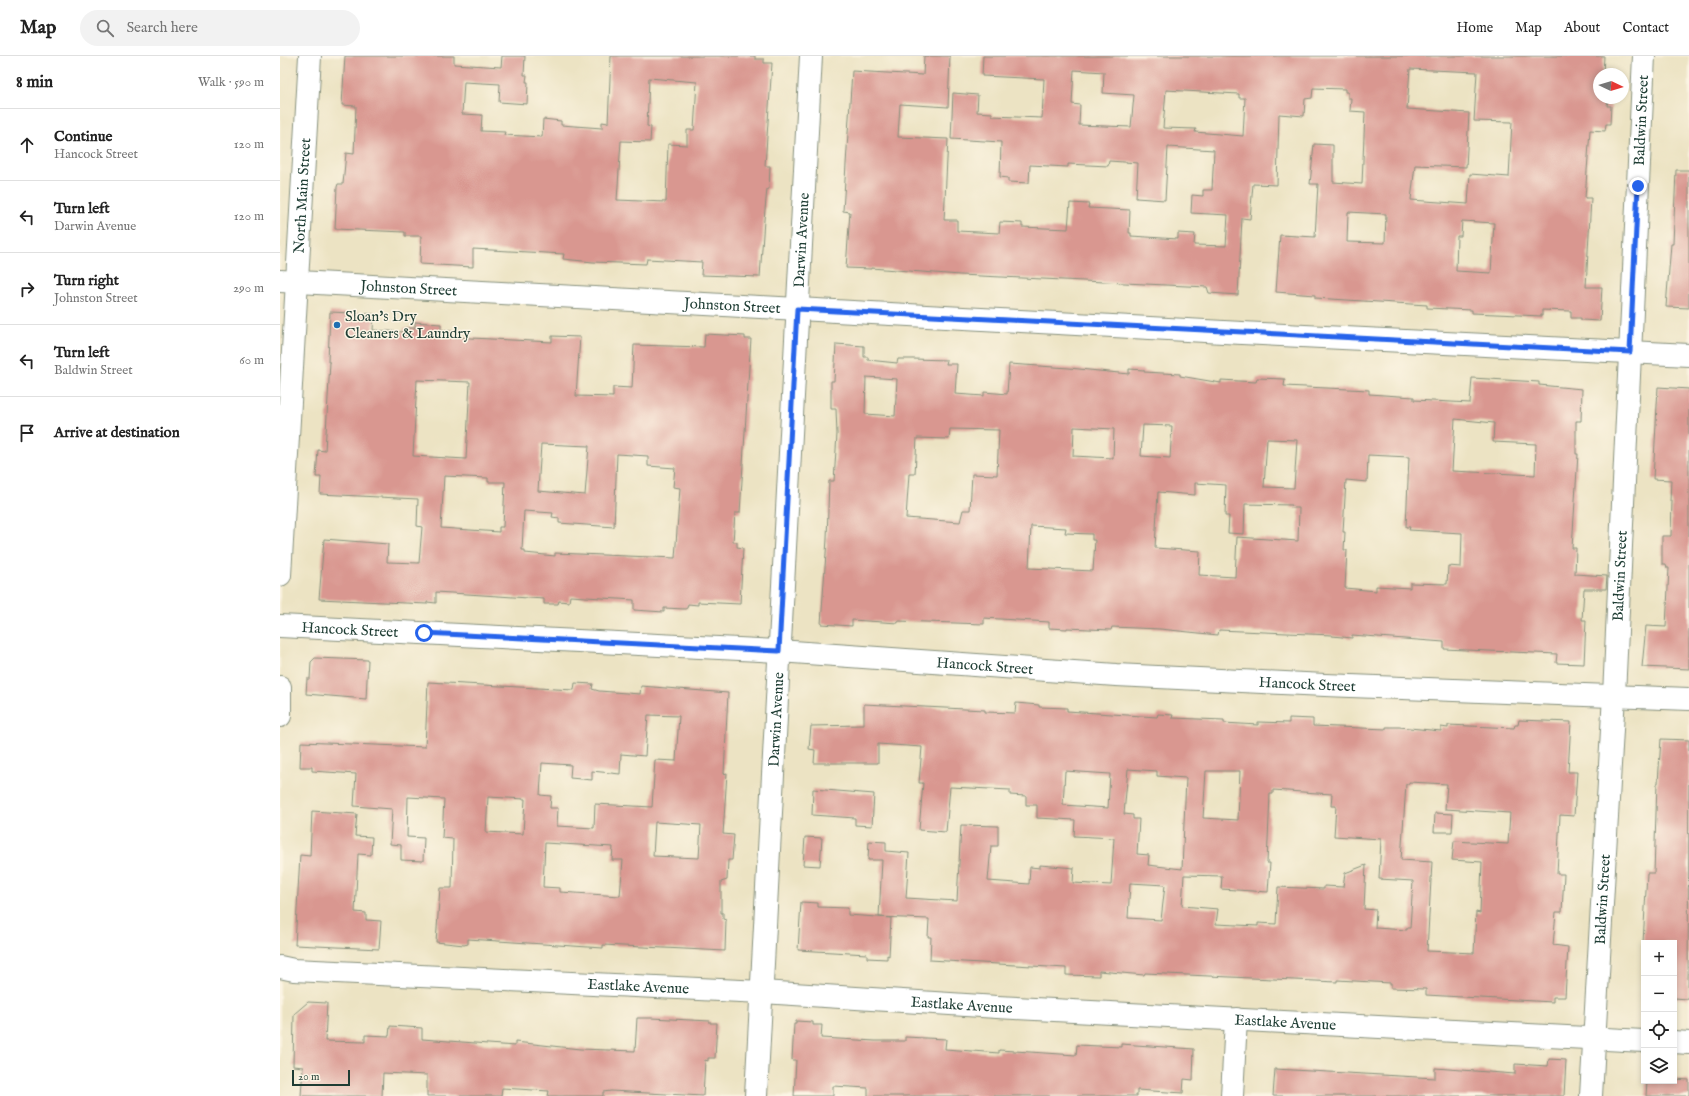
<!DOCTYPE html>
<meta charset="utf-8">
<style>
body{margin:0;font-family:"IM FELL English",serif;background:#f2f2f2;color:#222}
.controls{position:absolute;right:12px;bottom:12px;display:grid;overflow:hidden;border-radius:0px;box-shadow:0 2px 6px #0003}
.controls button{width:36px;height:36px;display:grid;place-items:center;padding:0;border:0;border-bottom:1px solid #e0e0e0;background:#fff;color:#222;font:20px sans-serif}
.compass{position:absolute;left:1313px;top:12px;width:36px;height:36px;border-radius:50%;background:#fff;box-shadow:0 2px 6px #0003;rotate:94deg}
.scale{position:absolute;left:12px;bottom:10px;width:58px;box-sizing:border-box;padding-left:4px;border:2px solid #1f3d34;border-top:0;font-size:11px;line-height:14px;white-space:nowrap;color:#1f3d34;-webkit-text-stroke:3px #fcf5e5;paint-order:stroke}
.stop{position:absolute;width:12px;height:12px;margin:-9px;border:3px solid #2563eb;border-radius:50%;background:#fff}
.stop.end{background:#2563eb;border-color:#fff;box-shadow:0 1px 4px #0008}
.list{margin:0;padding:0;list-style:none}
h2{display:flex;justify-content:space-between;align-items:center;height:52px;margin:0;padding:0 16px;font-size:17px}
h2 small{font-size:13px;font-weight:400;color:#767676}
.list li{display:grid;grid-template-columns:26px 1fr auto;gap:12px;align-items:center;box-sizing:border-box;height:72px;padding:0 16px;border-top:1px solid #e0e0e0}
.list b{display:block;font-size:15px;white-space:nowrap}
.list p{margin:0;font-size:13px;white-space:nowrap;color:#767676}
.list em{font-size:13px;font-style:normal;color:#767676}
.icon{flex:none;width:22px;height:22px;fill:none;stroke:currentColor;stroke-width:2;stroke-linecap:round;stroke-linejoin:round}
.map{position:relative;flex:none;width:1409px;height:1040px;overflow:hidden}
header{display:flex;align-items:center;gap:24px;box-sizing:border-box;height:56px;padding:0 20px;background:#fff;border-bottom:1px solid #e0e0e0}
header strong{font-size:19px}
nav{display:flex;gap:22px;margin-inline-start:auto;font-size:14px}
.search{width:280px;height:36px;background:#f2f2f2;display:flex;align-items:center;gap:10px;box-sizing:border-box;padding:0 14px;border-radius:22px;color:#767676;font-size:15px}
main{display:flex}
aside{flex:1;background:#fff}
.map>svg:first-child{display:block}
</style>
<header>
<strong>Map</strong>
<div class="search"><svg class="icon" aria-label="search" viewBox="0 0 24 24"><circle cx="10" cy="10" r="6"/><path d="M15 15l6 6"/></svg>Search here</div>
<nav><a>Home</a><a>Map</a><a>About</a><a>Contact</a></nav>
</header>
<main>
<aside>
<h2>8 min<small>Walk · 590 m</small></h2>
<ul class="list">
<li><svg class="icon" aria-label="ahead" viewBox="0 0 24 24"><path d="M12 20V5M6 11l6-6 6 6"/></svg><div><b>Continue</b><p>Hancock Street</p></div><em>120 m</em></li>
<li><svg class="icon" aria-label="left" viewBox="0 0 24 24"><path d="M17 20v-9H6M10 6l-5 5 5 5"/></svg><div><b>Turn left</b><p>Darwin Avenue</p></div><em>120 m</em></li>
<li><svg class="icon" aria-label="right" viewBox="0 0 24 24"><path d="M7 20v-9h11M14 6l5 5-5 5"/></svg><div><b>Turn right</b><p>Johnston Street</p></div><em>290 m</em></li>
<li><svg class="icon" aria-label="left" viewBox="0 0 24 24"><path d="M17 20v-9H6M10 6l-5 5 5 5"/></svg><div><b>Turn left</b><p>Baldwin Street</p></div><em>60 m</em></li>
<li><svg class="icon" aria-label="arrive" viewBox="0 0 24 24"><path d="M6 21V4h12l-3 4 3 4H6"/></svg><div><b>Arrive at destination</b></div></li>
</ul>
</aside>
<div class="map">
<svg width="1409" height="1040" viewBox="0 0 1409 1040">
<rect width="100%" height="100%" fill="#fcf5e5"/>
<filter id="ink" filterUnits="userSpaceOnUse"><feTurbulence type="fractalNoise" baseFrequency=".025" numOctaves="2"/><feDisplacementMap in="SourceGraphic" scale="8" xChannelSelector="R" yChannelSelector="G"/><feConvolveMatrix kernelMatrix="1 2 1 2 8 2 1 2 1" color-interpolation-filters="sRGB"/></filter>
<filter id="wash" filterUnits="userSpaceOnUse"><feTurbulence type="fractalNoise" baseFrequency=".012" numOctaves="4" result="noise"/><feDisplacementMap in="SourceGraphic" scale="16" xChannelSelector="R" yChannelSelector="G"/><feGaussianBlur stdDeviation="0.9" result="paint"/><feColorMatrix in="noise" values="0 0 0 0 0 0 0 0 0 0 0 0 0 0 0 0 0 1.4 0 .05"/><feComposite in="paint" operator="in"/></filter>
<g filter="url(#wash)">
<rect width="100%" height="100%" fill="#ece3c3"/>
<g id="blocks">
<path fill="#d99790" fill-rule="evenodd" d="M 65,0 L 174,0 L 174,8 L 221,11 L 222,0 L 245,0 L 244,19 L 247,19 L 246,26 L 248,26 L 247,48 L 219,46 L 220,28 L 184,26 L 182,58 L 202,59 L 201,75 L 225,76 L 224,79 L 262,81 L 263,63 L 281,65 L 281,69 L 322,72 L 322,66 L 328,67 L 331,0 L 475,0 L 475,3 L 484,3 L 484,7 L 492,7 L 485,110 L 490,110 L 489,133 L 487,133 L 484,164 L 480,221 L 421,219 L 422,206 L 367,203 L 366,208 L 313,206 L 283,203 L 284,198 L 193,193 L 193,211 L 140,208 L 141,180 L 125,180 L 125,176 L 55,173 L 57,131 L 58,128 L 63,128 L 66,97 L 74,98 L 76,50 L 62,49 ZM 369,22 L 417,26 L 414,74 L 407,74 L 407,89 L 388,88 L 386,146 L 337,144 L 341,85 L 370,86 L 371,71 L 367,70 Z
M 644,0 L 670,0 L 668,51 L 620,48 L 618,81 L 668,83 L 664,164 L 677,164 L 677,175 L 719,177 L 720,166 L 742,167 L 742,171 L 788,173 L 790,147 L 809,148 L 808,152 L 850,154 L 849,177 L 851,177 L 851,180 L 898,183 L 898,177 L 915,178 L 914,189 L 946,190 L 948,159 L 911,157 L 912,139 L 923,140 L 923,134 L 932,134 L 934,94 L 888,91 L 885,144 L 856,142 L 858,107 L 829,105 L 828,110 L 788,108 L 788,111 L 750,109 L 749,127 L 728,126 L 728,122 L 720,121 L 721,86 L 671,83 L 673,37 L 698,39 L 697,56 L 712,57 L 712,60 L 762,62 L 764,23 L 702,20 L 703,0 L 1324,0 L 1323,18 L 1319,18 L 1319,42 L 1328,43 L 1327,50 L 1331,50 L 1330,68 L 1326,68 L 1325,75 L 1310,74 L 1305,142 L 1311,142 L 1306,231 L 1322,231 L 1320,265 L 1301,264 L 1301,262 L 1291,262 L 1291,255 L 1262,254 L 1262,260 L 1192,257 L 1192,254 L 1147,252 L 1147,249 L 1035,242 L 1035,239 L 996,236 L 1000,179 L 1035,181 L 1038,128 L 1030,128 L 1034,88 L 1053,89 L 1053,126 L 1082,128 L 1085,56 L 1070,55 L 1071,42 L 1068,42 L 1068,36 L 1065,36 L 1065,33 L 1033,32 L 1032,42 L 1025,43 L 1024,60 L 999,58 L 997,129 L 973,128 L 970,163 L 962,162 L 958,239 L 929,237 L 927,231 L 680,219 L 591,212 L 591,213 L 566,212 L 570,156 L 563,155 L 572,15 L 643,19 ZM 1130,13 L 1197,16 L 1194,65 L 1232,66 L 1229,121 L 1190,118 L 1188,148 L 1131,144 L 1135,109 L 1186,111 L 1189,57 L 1127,53 ZM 794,14 L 824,16 L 823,37 L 854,39 L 851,71 L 799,69 L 800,49 L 792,48 ZM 886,34 L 959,38 L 959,42 L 965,42 L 963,80 L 915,76 L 916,73 L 883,72 ZM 1068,156 L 1106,158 L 1105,187 L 1067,186 ZM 1182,165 L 1214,167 L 1211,217 L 1176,215 L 1177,180 L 1181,180 Z
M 1396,114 L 1409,114 L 1409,252 L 1386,251 L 1391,188 L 1393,188 Z
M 50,256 L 94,258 L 93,274 L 124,276 L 124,272 L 135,272 L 135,266 L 161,268 L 161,274 L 172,274 L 171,281 L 272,286 L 272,280 L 300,281 L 296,340 L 333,341 L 333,331 L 352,332 L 354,289 L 424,291 L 425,278 L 465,280 L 465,283 L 471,283 L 469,311 L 460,457 L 455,457 L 453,486 L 457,486 L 457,491 L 463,492 L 460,548 L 418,546 L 418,549 L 408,548 L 407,552 L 405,553 L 384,552 L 384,556 L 354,554 L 354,544 L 290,540 L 289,546 L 279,545 L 278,548 L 264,548 L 264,543 L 156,536 L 156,547 L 147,546 L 147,548 L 39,543 L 44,483 L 108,488 L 107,506 L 139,507 L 142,471 L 137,470 L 138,443 L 40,438 L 41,421 L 36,421 L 38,394 L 45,395 L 50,306 L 48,306 ZM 137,324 L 190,326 L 186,403 L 133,400 ZM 261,388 L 309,390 L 305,439 L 258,435 ZM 337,398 L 368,400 L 368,410 L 395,412 L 393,431 L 400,432 L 395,502 L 275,497 L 275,500 L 245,497 L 245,494 L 242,494 L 244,455 L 273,457 L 272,461 L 279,462 L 279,467 L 334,471 ZM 164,420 L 208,422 L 208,426 L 225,426 L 223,471 L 219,471 L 219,476 L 161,472 Z
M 556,288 L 584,290 L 584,301 L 588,301 L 588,304 L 617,307 L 618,303 L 633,303 L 667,304 L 666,308 L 677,308 L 675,338 L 704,340 L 704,336 L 727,338 L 729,308 L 789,312 L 849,318 L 849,313 L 864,314 L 864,316 L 900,318 L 900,320 L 941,327 L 941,324 L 976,326 L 977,322 L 1005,323 L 1004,330 L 1089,334 L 1089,338 L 1134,341 L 1134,344 L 1190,347 L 1192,322 L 1259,326 L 1259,329 L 1302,333 L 1301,365 L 1296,365 L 1296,398 L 1298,398 L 1292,492 L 1296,492 L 1295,518 L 1327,520 L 1326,533 L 1304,533 L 1302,564 L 1306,564 L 1304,608 L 1276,607 L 1277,598 L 1164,593 L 1164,586 L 1072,579 L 1072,582 L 1052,580 L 1052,579 L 939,574 L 938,579 L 880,573 L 832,571 L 831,574 L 787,572 L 787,573 L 769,572 L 769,566 L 704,562 L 704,568 L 618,565 L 618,567 L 572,564 L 572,570 L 541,568 L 547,483 L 549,425 L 554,425 L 557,378 L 556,353 L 551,353 L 551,325 L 554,325 ZM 586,321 L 617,323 L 615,360 L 585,358 ZM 1175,363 L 1214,367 L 1213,386 L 1256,388 L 1255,419 L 1172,415 ZM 863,369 L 892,370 L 890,402 L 861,400 ZM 794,371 L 834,373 L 833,402 L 793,400 ZM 670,373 L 719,374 L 717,419 L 692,418 L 690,454 L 683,454 L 680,466 L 626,462 L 629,418 L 635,418 L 637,382 L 669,383 ZM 987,383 L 1017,384 L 1014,432 L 984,431 ZM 1088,399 L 1129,401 L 1126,471 L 1130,471 L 1129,474 L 1182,477 L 1181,511 L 1168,510 L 1167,528 L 1130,527 L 1130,532 L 1096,530 L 1096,535 L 1065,532 L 1067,494 L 1064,494 L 1065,476 L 1063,476 L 1066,424 L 1087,426 ZM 915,427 L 946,429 L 945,460 L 949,460 L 948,477 L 964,478 L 965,448 L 1012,449 L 1011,452 L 1019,452 L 1018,485 L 957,481 L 955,521 L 919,519 L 920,495 L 875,492 L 878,436 L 915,439 ZM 751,470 L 786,472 L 785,477 L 812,478 L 812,484 L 815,484 L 813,515 L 749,512 Z
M 1378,331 L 1409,333 L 1409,613 L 1362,611 L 1366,570 L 1386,571 L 1389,512 L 1387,512 L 1386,508 L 1382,508 L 1382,480 L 1391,480 L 1392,445 L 1390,445 L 1391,424 L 1373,423 Z
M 35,602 L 88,604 L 86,643 L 26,638 L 27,623 L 30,623 L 31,606 Z
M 148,626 L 294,634 L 295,627 L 313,628 L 312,633 L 319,635 L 360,638 L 361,630 L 448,637 L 444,718 L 447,717 L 443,778 L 454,779 L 452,804 L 448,804 L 447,824 L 441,826 L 441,857 L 443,857 L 443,863 L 446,864 L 445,895 L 323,889 L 323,892 L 188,883 L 188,888 L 184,889 L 156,886 L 160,832 L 172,832 L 173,783 L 162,782 L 164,743 L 128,741 L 127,781 L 144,782 L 143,805 L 121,804 L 121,789 L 110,788 L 112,753 L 74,750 L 76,718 L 32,715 L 32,711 L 20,711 L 21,686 L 145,691 ZM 368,659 L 399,660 L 396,705 L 375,704 L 372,751 L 315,748 L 314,772 L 277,770 L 278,752 L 270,752 L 271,740 L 260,739 L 262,707 L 291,709 L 290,722 L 312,724 L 312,715 L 340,718 L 341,698 L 365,700 ZM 208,741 L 245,743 L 243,778 L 206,776 ZM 375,766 L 421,769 L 419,802 L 373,800 ZM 265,787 L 333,791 L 332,804 L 343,804 L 340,840 L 280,836 L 280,832 L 263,831 Z
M 736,647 L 759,649 L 759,651 L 787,652 L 787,655 L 877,661 L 878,658 L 893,659 L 892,662 L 944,664 L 944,667 L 978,669 L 978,666 L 1009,667 L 1009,662 L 1033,663 L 1033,670 L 1106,673 L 1106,671 L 1119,671 L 1161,675 L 1161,671 L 1168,672 L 1168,669 L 1234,672 L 1235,669 L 1238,669 L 1239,664 L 1291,666 L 1288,716 L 1297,716 L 1294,760 L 1280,759 L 1277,818 L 1284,818 L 1282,856 L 1276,856 L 1273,889 L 1288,891 L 1285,941 L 1273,941 L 1273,946 L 1146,939 L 1146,933 L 1111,932 L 1111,927 L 1057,924 L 1057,926 L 865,917 L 864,919 L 819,915 L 819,920 L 786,919 L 786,912 L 650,904 L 651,881 L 648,881 L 649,863 L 599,861 L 602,804 L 588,804 L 589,785 L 606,786 L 606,795 L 629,797 L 626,842 L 677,845 L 681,769 L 718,770 L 718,790 L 711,790 L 708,825 L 749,828 L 750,811 L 760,812 L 760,809 L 794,812 L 793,827 L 831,829 L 834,782 L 794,780 L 795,764 L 757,762 L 757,749 L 746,749 L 746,740 L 730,739 L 730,734 L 670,731 L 666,776 L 639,774 L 643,727 L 639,727 L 642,691 L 598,688 L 598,707 L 534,707 L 535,694 L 529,693 L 531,670 L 584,669 L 584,648 L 705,654 L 705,656 L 735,657 ZM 848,713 L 877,715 L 877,720 L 906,722 L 902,813 L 868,809 L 869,799 L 857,798 L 859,763 L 853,763 L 853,759 L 844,758 ZM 785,715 L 830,718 L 828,752 L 783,749 ZM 926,715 L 960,715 L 958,764 L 923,762 ZM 1129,726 L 1167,728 L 1165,753 L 1230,757 L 1228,788 L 1174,785 L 1172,804 L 1202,806 L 1200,857 L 1196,856 L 1194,897 L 1147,895 L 1152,806 L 1121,804 L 1126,728 L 1129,728 ZM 993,734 L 1052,738 L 1051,750 L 1056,750 L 1054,780 L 1101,783 L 1099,823 L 1133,825 L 1130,872 L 1127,872 L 1127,874 L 1095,872 L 1096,854 L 1084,853 L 1086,809 L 1065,817 L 1063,831 L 1044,830 L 1044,833 L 998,831 L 996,868 L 978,867 L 978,870 L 936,868 L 938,853 L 902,850 L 904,819 L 942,820 L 941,833 L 988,836 L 990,807 L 987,807 L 990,738 L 993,738 ZM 850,827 L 885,829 L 881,864 L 848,862 Z
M 1381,683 L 1409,684 L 1408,943 L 1394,942 L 1394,887 L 1363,887 L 1367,817 L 1374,817 L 1377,727 L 1378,727 Z
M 533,733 L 594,738 L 592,770 L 575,769 L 575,762 L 532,759 Z
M 32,755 L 77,758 L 75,780 L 92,781 L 91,799 L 78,798 L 75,856 L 86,857 L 86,864 L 101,865 L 99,893 L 15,889 L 20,799 L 30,800 Z
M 1155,757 L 1173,758 L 1172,776 L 1154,776 Z
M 525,781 L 542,782 L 540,810 L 523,809 Z
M 521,846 L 538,847 L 538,851 L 568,852 L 568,859 L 611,862 L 609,900 L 607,899 L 607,903 L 587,902 L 587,898 L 518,894 Z
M 28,946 L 47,947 L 45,985 L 85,986 L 85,979 L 109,980 L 110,970 L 142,972 L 142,983 L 235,990 L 235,986 L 300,993 L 355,995 L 357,962 L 371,962 L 430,965 L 430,967 L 437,967 L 435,1002 L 428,1002 L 428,1005 L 425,1004 L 423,1040 L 331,1035 L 323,1036 L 323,1040 L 268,1040 L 269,1035 L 222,1032 L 221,1040 L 147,1040 L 147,1019 L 103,1017 L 102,1040 L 21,1040 L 23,1011 L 13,1010 L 14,958 Z
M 516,965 L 533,966 L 533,969 L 542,969 L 541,982 L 595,985 L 625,985 L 625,981 L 666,983 L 665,993 L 719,997 L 719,994 L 796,999 L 797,989 L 841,991 L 841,988 L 914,993 L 913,1024 L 904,1023 L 903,1037 L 857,1034 L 857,1040 L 588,1040 L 588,1032 L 553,1030 L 553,1040 L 514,1040 L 516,1004 L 512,1004 L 514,968 L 516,968 Z
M 1269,1003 L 1286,1004 L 1284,1040 L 993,1040 L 995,1013 L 1155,1022 L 1155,1012 L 1235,1018 L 1235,1008 L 1268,1010 Z
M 1394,1023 L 1409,1024 L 1409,1040 L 1366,1040 L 1367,1025 L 1394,1025 Z"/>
</g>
</g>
<g filter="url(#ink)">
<use href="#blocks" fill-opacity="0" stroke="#86907c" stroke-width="1"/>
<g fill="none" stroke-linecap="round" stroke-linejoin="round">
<g stroke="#86907c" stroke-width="24">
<g id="minor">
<path id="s1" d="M 0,225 L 962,277 L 1409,299"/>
<path id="s2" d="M 0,570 L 499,595 L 836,619 L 1045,629 L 1409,643"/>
<path id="s3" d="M 0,911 L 14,914 L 482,936 L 717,951 L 1364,985"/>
<path d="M 1394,986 L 1409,987"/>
<path id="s4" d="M 476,1040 L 531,0"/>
<path d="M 952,1040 L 956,963"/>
<path id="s5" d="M 1311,1040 L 1334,639 L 1364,0"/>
</g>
</g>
<g stroke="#86907c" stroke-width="24">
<g id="major">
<path id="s6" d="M 0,519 L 30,0"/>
<path d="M 0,631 L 0,660"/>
</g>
</g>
<use href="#minor" stroke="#fff" stroke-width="22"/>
<use href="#major" stroke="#fff" stroke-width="22"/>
</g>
</g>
<g fill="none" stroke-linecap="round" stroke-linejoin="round" filter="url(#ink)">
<path stroke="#2563eb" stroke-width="5" d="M 144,577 L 499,595 L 517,253 L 1350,296 L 1358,130"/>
</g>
<circle fill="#1f6fb2" stroke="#fcf5e5" stroke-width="1.5" cx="57" cy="269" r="4"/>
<g text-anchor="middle" stroke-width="3" stroke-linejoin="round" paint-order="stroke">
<g font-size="15" fill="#1f3d34" stroke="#fcf5e5">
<text dy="5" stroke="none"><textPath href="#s5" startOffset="977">Baldwin Street</textPath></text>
<text dy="5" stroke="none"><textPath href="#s6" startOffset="380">North Main Street</textPath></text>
<text dy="5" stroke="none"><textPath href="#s4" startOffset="857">Darwin Avenue</textPath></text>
<text dy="5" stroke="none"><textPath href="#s1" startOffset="129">Johnston Street</textPath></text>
<text dy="5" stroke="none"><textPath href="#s1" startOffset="453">Johnston Street</textPath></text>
<text dy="5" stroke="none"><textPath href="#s5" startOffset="521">Baldwin Street</textPath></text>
<text dy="5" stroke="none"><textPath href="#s2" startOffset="70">Hancock Street</textPath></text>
<text dy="5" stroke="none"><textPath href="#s2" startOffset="706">Hancock Street</textPath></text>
<text dy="5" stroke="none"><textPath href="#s2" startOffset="1029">Hancock Street</textPath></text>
<text dy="5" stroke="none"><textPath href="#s4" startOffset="377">Darwin Avenue</textPath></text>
<text dy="5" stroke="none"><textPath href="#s5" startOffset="197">Baldwin Street</textPath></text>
<text dy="5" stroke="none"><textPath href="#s3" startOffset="359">Eastlake Avenue</textPath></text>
<text dy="5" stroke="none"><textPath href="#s3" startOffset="683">Eastlake Avenue</textPath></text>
<text dy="5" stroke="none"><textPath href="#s3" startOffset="1007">Eastlake Avenue</textPath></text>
</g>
<g font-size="15" fill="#1f3d34" stroke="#fcf5e5" text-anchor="start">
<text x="65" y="265">Sloan's Dry<tspan x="65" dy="17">Cleaners &amp; Laundry</tspan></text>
</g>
</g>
</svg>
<div class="controls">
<button>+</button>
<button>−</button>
<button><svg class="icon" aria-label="locate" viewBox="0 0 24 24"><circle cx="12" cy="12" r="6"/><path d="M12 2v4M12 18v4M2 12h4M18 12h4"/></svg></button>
<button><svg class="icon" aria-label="layers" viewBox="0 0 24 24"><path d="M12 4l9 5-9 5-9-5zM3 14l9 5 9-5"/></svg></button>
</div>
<svg class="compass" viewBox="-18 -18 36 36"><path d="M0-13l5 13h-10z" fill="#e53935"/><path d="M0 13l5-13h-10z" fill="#767676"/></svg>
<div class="scale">20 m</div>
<div class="stop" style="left:144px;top:577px"></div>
<div class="stop end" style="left:1358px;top:130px"></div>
</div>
</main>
